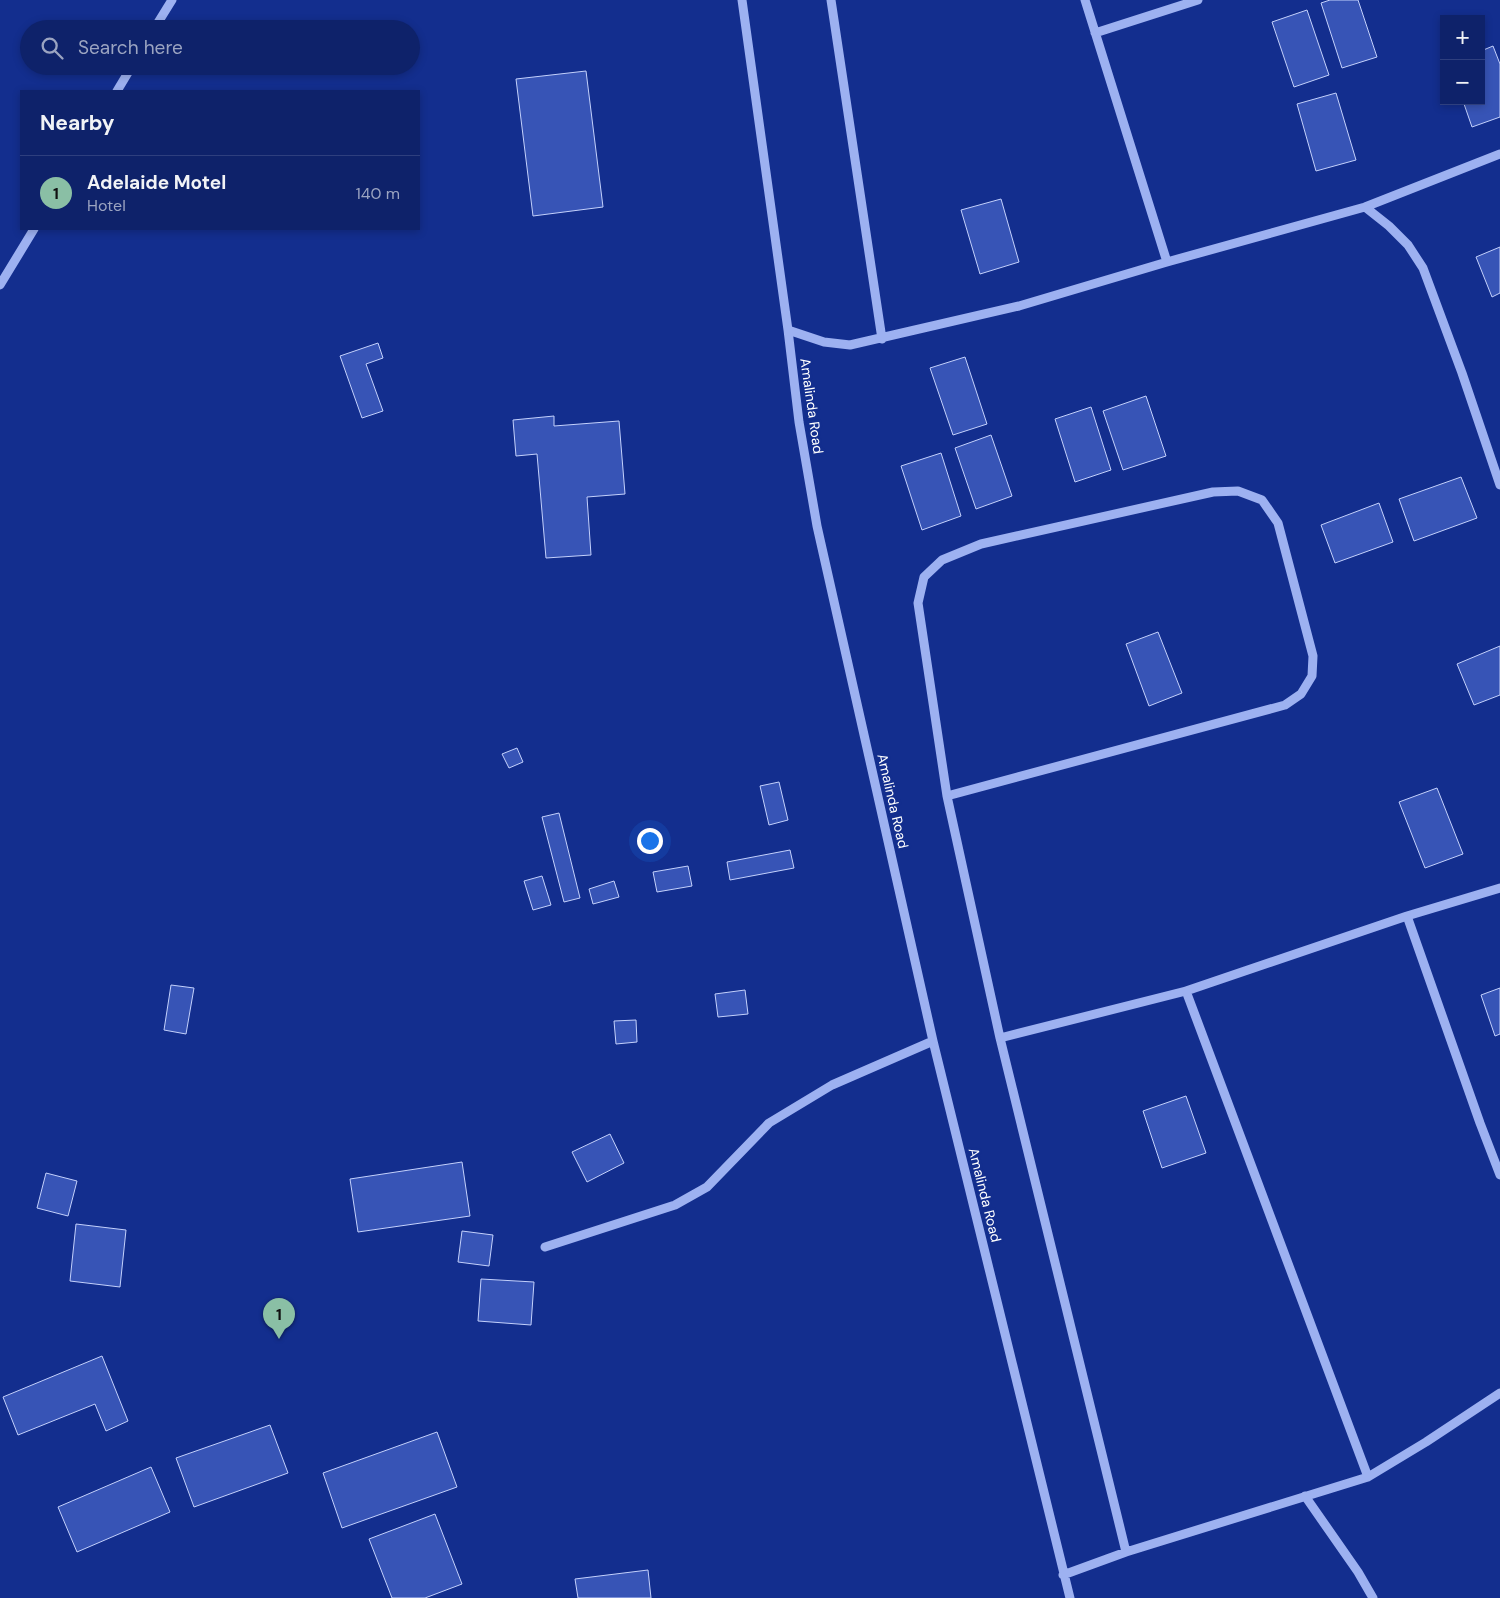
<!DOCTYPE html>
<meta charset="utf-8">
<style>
body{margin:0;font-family:"DM Sans",sans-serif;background:#1c2f72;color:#f1f3f6}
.controls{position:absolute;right:15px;top:15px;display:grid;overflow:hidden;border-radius:0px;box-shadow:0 2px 8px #0003}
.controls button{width:45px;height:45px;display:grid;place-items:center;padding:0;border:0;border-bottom:1px solid #2e3f7e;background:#0e226a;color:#f1f3f6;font:25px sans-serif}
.you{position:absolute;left:649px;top:840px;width:18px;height:18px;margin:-12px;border:4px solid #fff;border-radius:50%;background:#1a73e8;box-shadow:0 0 0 8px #1a73e833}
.badge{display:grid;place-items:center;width:32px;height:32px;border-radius:50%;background:#8abfa5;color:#111;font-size:16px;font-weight:700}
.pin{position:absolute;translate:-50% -41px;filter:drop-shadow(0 1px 2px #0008)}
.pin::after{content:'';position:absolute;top:26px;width:18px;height:15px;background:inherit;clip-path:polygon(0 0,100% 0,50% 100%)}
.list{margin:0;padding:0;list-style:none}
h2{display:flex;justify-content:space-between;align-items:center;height:65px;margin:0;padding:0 20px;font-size:21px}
h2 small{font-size:16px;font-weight:400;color:#9ba4c1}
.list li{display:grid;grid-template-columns:32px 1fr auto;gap:15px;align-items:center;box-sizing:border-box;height:75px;padding:0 20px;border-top:1px solid #2e3f7e}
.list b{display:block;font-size:19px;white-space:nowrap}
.list p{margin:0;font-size:16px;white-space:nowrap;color:#9ba4c1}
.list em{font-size:16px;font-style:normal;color:#9ba4c1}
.icon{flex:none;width:28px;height:28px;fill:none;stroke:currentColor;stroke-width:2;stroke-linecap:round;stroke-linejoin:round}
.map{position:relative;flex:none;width:1500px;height:1598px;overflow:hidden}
.search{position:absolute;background:#0e226a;box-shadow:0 2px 8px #0003;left:20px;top:20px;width:400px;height:55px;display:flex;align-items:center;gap:12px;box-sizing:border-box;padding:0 18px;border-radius:28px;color:#9ba4c1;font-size:19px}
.panel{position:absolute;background:#0e226a;box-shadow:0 2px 8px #0003;left:20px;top:90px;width:400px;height:140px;border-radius:0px}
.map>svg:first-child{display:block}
</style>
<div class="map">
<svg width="1500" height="1598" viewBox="0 0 1500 1598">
<rect width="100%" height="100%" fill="#132e8e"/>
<path fill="#3754b6" stroke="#c4d1fc" d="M 1330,0 L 1358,0 L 1377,57 L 1342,68 L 1321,3 Z
M 1307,10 L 1329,75 L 1294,87 L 1272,22 Z
M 1493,46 L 1500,64 L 1500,117 L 1472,127 L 1463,101 L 1481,101 L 1481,51 Z
M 586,71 L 603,207 L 533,216 L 516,79 Z
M 1336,93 L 1356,160 L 1316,171 L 1297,104 Z
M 1001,199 L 1019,262 L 980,274 L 961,210 Z
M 1500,247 L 1500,293 L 1492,297 L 1476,257 Z
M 378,343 L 383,358 L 366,364 L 383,411 L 362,418 L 340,356 Z
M 965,357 L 987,424 L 953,435 L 930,368 Z
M 1146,396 L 1166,456 L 1123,470 L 1103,411 Z
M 1091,407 L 1111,470 L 1075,482 L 1055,419 Z
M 554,416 L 554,426 L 619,421 L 625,494 L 587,497 L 591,555 L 546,558 L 537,454 L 516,456 L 513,420 Z
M 991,435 L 1012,496 L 976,509 L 955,448 Z
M 941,453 L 961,516 L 922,530 L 901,466 Z
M 1461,477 L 1477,518 L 1414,541 L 1399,499 Z
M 1379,503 L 1393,542 L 1335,563 L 1321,525 Z
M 1158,632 L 1182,693 L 1149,706 L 1126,644 Z
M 1500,646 L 1500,695 L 1474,705 L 1457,664 Z
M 517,748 L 523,762 L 509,768 L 502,754 Z
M 779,782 L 788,820 L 769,825 L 760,786 Z
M 1437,788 L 1463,854 L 1425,868 L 1399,802 Z
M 559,813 L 580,898 L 564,902 L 542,817 Z
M 790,850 L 794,868 L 730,880 L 727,862 Z
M 688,866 L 692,886 L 657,892 L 653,872 Z
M 542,876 L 551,905 L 533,910 L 524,881 Z
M 614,881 L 619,897 L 593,904 L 589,889 Z
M 171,985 L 194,988 L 186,1034 L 164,1030 Z
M 1500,988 L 1500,1034 L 1495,1036 L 1481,995 Z
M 745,990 L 748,1014 L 718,1017 L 715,994 Z
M 636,1020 L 637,1042 L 616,1044 L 614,1021 Z
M 1186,1096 L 1206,1153 L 1162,1168 L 1143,1111 Z
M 610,1134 L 624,1163 L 587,1182 L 572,1152 Z
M 462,1162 L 470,1216 L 358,1232 L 350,1179 Z
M 46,1173 L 77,1181 L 68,1216 L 37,1208 Z
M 76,1224 L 126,1230 L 120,1287 L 70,1281 Z
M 462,1231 L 493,1235 L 489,1266 L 458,1262 Z
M 481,1279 L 534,1282 L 531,1325 L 478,1321 Z
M 102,1356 L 128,1421 L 106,1431 L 95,1404 L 18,1435 L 3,1397 Z
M 270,1425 L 288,1473 L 194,1507 L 176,1458 Z
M 437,1432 L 457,1487 L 342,1528 L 323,1473 Z
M 151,1467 L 170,1512 L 77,1552 L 58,1507 Z
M 435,1514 L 462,1584 L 425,1598 L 392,1598 L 369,1539 Z
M 648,1570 L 651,1598 L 578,1598 L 575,1579 Z"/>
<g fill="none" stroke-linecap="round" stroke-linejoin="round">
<path stroke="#9db1f1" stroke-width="9" d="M 742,0 L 788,330 L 799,422 L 817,526 L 933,1041 L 1070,1598
M 831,0 L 882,339
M 1085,0 L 1167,262
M 154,29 L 172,0
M 1095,33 L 1198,0
M 117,91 L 132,66
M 1365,207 L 1389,226 L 1408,245 L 1423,268 L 1462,373 L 1500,485
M 0,285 L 34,229
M 788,330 L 824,342 L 850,345 L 1019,306 L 1167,262 L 1365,207 L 1500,154
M 947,796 L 1285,705 L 1301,694 L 1312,676 L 1313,656 L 1278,523 L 1262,500 L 1238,491 L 1213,492 L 981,544 L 942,560 L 924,577 L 918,603 L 947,796 L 1000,1038 L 1126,1552
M 1407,916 L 1480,1123 L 1500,1175
M 1186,991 L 1368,1477
M 1000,1038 L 1186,991 L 1407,916 L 1500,888
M 545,1247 L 675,1205 L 707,1187 L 769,1123 L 832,1085 L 933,1041
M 1305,1496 L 1358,1572 L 1373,1598
M 1063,1575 L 1126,1552 L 1368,1477 L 1426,1442 L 1500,1393"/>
</g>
<g text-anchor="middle" stroke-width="5" stroke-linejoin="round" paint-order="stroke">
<g font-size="14" fill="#fff" stroke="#132e8e">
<text transform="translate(812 406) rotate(82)" y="5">Amalinda Road</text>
<text transform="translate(893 801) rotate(77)" y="5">Amalinda Road</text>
<text transform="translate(985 1195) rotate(76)" y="5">Amalinda Road</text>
</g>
</g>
</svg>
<div class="controls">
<button>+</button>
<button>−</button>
</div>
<div class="you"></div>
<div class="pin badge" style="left:279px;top:1339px">1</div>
<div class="search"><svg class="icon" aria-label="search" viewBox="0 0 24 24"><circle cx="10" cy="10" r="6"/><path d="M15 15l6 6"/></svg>Search here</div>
<section class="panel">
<h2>Nearby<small></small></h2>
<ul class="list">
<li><span class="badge">1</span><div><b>Adelaide Motel</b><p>Hotel</p></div><em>140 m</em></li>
</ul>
</section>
</div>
